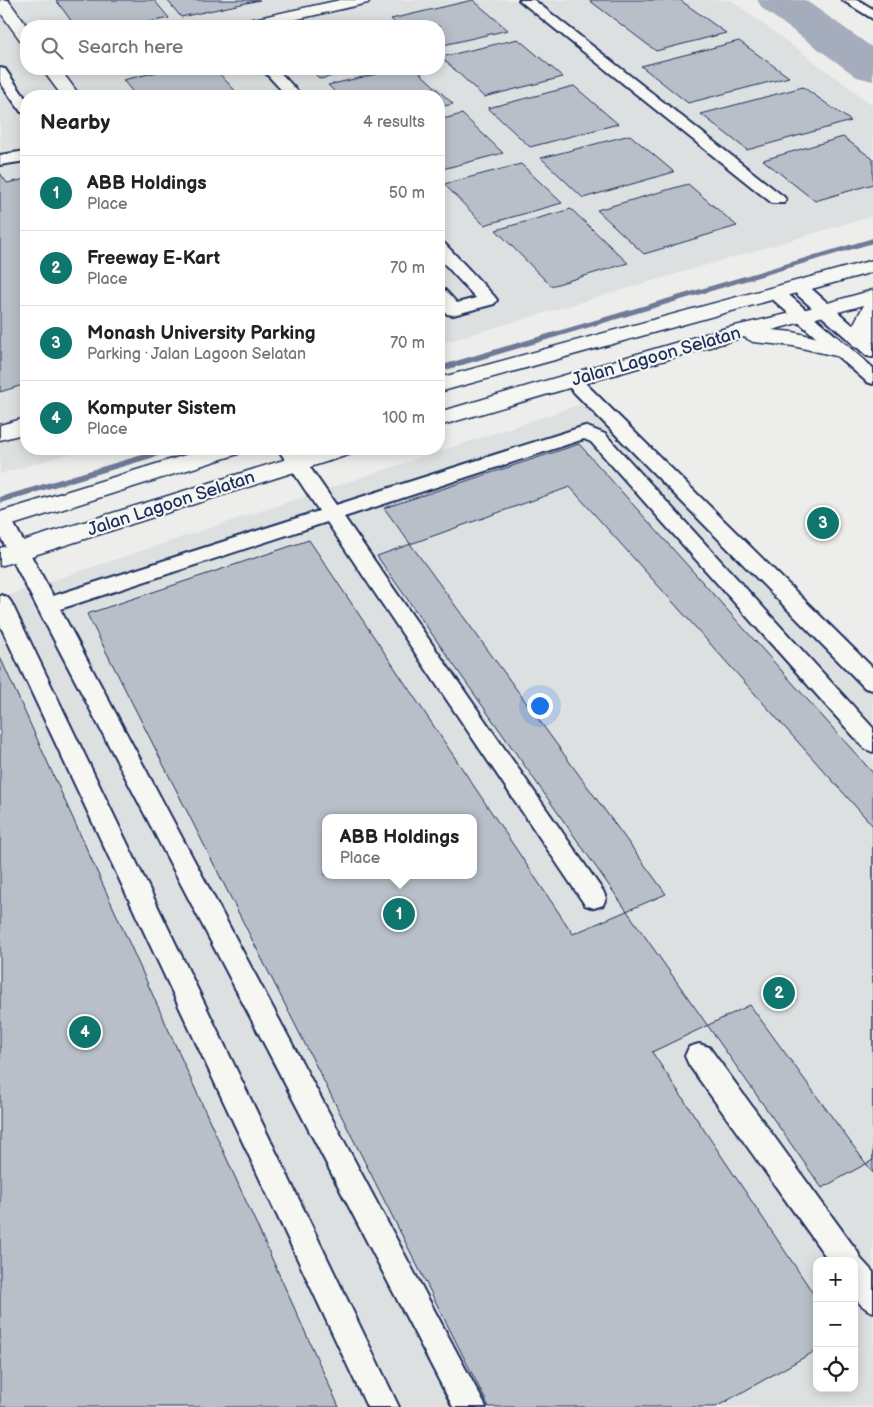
<!DOCTYPE html>
<meta charset="utf-8">
<style>
body{margin:0;font-family:"Balsamiq Sans",sans-serif;background:#f6f6f6;color:#222}
.controls{position:absolute;right:15px;bottom:15px;display:grid;overflow:hidden;border-radius:10px;box-shadow:0 2px 12px #0003}
.controls button{width:45px;height:45px;display:grid;place-items:center;padding:0;border:0;border-bottom:1px solid #e0e0e0;background:#fff;color:#222;font:25px sans-serif}
.you{position:absolute;left:539px;top:705px;width:18px;height:18px;margin:-12px;border:4px solid #fff;border-radius:50%;background:#1a73e8;box-shadow:0 0 0 8px #1a73e833}
.badge{display:grid;place-items:center;width:32px;height:32px;border-radius:50%;background:#0f766e;color:#fff;font-size:16px;font-weight:700}
.pin{position:absolute;translate:-50% -50%;border:2px solid #fff;box-shadow:0 1px 5px #0006}
.popup{position:absolute;left:322px;top:814px;width:155px;height:65px;box-sizing:border-box;display:grid;place-content:center;border-radius:10px;background:#fff;filter:drop-shadow(0 1px 4px #0005);font-size:16px;white-space:nowrap;color:#767676}
.popup b{font-size:19px;color:#222}
.popup::after{content:'';position:absolute;left:50%;top:100%;margin-left:-10px;border:10px solid transparent;border-top-color:#fff}
.list{margin:0;padding:0;list-style:none}
h2{display:flex;justify-content:space-between;align-items:center;height:65px;margin:0;padding:0 20px;font-size:21px}
h2 small{font-size:16px;font-weight:400;color:#767676}
.list li{display:grid;grid-template-columns:32px 1fr auto;gap:15px;align-items:center;box-sizing:border-box;height:75px;padding:0 20px;border-top:1px solid #e0e0e0}
.list b{display:block;font-size:19px;white-space:nowrap}
.list p{margin:0;font-size:16px;white-space:nowrap;color:#767676}
.list em{font-size:16px;font-style:normal;color:#767676}
.icon{flex:none;width:28px;height:28px;fill:none;stroke:currentColor;stroke-width:2;stroke-linecap:round;stroke-linejoin:round}
.map{position:relative;flex:none;width:873px;height:1407px;overflow:hidden}
.search{position:absolute;background:#fff;box-shadow:0 2px 12px #0003;left:20px;top:20px;width:425px;height:55px;display:flex;align-items:center;gap:12px;box-sizing:border-box;padding:0 18px;border-radius:20px;color:#767676;font-size:19px}
.panel{position:absolute;background:#fff;box-shadow:0 2px 12px #0003;left:20px;top:90px;width:425px;height:365px;border-radius:20px}
.map>svg:first-child{display:block}
</style>
<div class="map">
<svg width="873" height="1407" viewBox="0 0 873 1407">
<rect width="100%" height="100%" fill="#edeeec"/>
<filter id="ink" filterUnits="userSpaceOnUse"><feTurbulence type="fractalNoise" baseFrequency=".02" numOctaves="2"/><feDisplacementMap in="SourceGraphic" scale="10" xChannelSelector="R" yChannelSelector="G"/><feConvolveMatrix kernelMatrix="1 2 1 2 8 2 1 2 1" color-interpolation-filters="sRGB"/></filter>
<g filter="url(#ink)">
<path fill="#dde0e1" fill-rule="evenodd" d="M 0,0 L 731,0 L 873,105 L 873,216 L 439,344 L 439,96 L 26,96 L 26,449 L 86,449 L 0,474 ZM 26,26 L 439,26 L 439,69 L 26,69 Z
M 593,400 L 873,682 L 873,1407 L 0,1407 L 0,598 ZM 325,818 L 473,818 L 473,875 L 325,875 ZM 817,1261 L 854,1261 L 854,1388 L 817,1388 Z"/>
<g fill="none" stroke-linecap="round" stroke-linejoin="round">
<path fill="#6e7a96" fill-rule="evenodd" d="M 873,238 L 873,243 L 439,372 L 439,366 Z
M 162,449 L 177,449 L 175,451 L 0,503 L 0,497 Z"/>
<path fill="#a5acbc" fill-rule="evenodd" d="M 757,0 L 805,0 L 873,48 L 873,81 L 857,77 L 763,9 Z"/>
</g>
<path fill="#b9bfc8" stroke="#1b2f5e" fill-rule="evenodd" d="M 56,0 L 154,0 L 169,18 L 130,26 L 75,26 Z
M 167,0 L 260,0 L 181,17 Z
M 473,0 L 508,30 L 439,46 L 439,26 L 398,26 L 391,19 Z
M 589,0 L 680,0 L 726,33 L 656,51 Z
M 518,39 L 563,77 L 484,97 L 441,57 Z
M 739,41 L 789,77 L 688,103 L 641,66 Z
M 170,69 L 215,69 L 240,96 L 136,96 L 123,80 Z
M 310,69 L 363,69 L 320,79 Z
M 398,69 L 416,69 L 453,104 L 439,107 L 439,96 L 339,96 L 328,85 Z
M 574,86 L 618,124 L 530,147 L 488,108 Z
M 803,87 L 851,121 L 747,150 L 701,114 Z
M 462,114 L 503,153 L 439,170 L 439,120 Z
M 630,135 L 674,172 L 583,198 L 541,158 Z
M 843,137 L 873,159 L 873,184 L 815,201 L 763,160 Z
M 521,164 L 562,203 L 484,225 L 444,184 Z
M 0,173 L 7,183 L 26,179 L 26,384 L 0,392 Z
M 688,184 L 737,226 L 644,254 L 597,210 Z
M 571,209 L 628,263 L 551,286 L 496,230 Z
M 579,444 L 873,773 L 873,1173 L 750,1005 L 652,1052 L 817,1299 L 817,1350 L 716,1407 L 489,1407 L 87,614 L 309,540 L 573,934 L 666,894 L 384,508 ZM 325,818 L 473,818 L 473,875 L 325,875 Z
M 570,487 L 873,826 L 873,1160 L 822,1188 L 377,556 Z
M 0,657 L 339,1407 L 0,1407 Z"/>
<g fill="none" stroke-linecap="round" stroke-linejoin="round">
<g stroke="#1b2f5e" stroke-width="4">
<path id="service" d="M 519,0 L 534,0 L 784,197 L 786,200 L 784,203 L 772,203 Z
M 842,0 L 858,0 L 873,9 L 873,19 Z
M 0,68 L 5,69 L 26,99 L 26,113 L 21,112 L 0,82 Z
M 262,69 L 277,69 L 302,96 L 287,96 Z
M 26,151 L 26,161 L 0,165 L 0,155 Z
M 439,243 L 445,244 L 494,296 L 497,300 L 494,304 L 453,315 L 447,314 L 439,304 L 439,289 L 445,290 L 457,303 L 476,298 L 439,258 Z
M 799,282 L 805,283 L 873,343 L 873,357 L 867,356 L 793,291 L 790,287 L 793,283 Z
M 776,288 L 782,289 L 873,368 L 873,384 L 867,382 L 770,297 L 767,293 L 770,289 Z
M 572,374 L 578,376 L 873,668 L 873,690 L 865,688 L 566,384 L 563,380 L 566,376 Z
M 585,426 L 605,434 L 873,728 L 873,752 L 865,749 L 591,442 L 584,439 L 344,517 L 603,891 L 606,898 L 603,905 L 594,908 L 585,905 L 327,522 L 60,609 L 486,1407 L 453,1407 L 0,536 L 0,514 L 9,515 L 53,596 L 319,511 L 278,449 L 297,449 L 336,505 Z
M 0,595 L 7,597 L 11,602 L 399,1407 L 367,1407 L 0,625 Z
M 699,1044 L 709,1047 L 857,1251 L 861,1259 L 873,1272 L 873,1312 C 848,1302 854,1284 854,1261 L 829,1261 L 689,1065 L 685,1056 L 689,1047 Z"/>
</g>
<g stroke="#1b2f5e" stroke-width="3">
<path id="minor" d="M 0,0 L 8,0 L 27,26 L 26,41 L 20,40 L 0,12 Z
M 340,0 L 370,0 L 368,3 L 267,26 L 238,26 L 240,22 Z
M 42,69 L 60,69 L 80,96 L 62,96 Z
M 26,418 L 26,433 L 0,440 L 0,425 Z"/>
</g>
<g stroke="#1b2f5e" stroke-width="3">
<path id="secondary" d="M 873,260 L 873,272 L 439,392 L 439,378 Z
M 873,290 L 873,341 L 870,347 L 862,349 L 854,347 L 851,342 L 853,325 L 864,305 L 772,330 L 793,332 L 848,345 L 851,350 L 848,355 L 840,357 L 793,346 L 753,342 L 744,337 L 439,426 L 439,412 L 726,328 L 796,312 Z
M 205,449 L 242,449 L 238,454 L 0,529 L 0,512 Z
M 319,449 L 355,449 L 351,454 L 0,566 L 0,548 Z"/>
</g>
<use href="#service" fill="#f6f6f2" fill-rule="evenodd"/>
<use href="#minor" fill="#f6f6f2" fill-rule="evenodd"/>
<use href="#secondary" fill="#f6f6f2" fill-rule="evenodd"/>
</g>
</g>
<g text-anchor="middle" stroke-width="4.5" stroke-linejoin="round" paint-order="stroke">
<g font-size="18" fill="#1b2f5e" stroke="#f6f6f2">
<text transform="translate(656 356) rotate(-16)" y="6">Jalan Lagoon Selatan</text>
<text transform="translate(171 503) rotate(-18)" y="6">Jalan Lagoon Selatan</text>
</g>
</g>
</svg>
<div class="controls">
<button>+</button>
<button>−</button>
<button><svg class="icon" aria-label="locate" viewBox="0 0 24 24"><circle cx="12" cy="12" r="6"/><path d="M12 2v4M12 18v4M2 12h4M18 12h4"/></svg></button>
</div>
<div class="you"></div>
<div class="pin badge" style="left:399px;top:914px">1</div>
<div class="popup"><b>ABB Holdings</b>Place</div>
<div class="pin badge" style="left:779px;top:993px">2</div>
<div class="pin badge" style="left:823px;top:523px">3</div>
<div class="pin badge" style="left:85px;top:1032px">4</div>
<div class="search"><svg class="icon" aria-label="search" viewBox="0 0 24 24"><circle cx="10" cy="10" r="6"/><path d="M15 15l6 6"/></svg>Search here</div>
<section class="panel">
<h2>Nearby<small>4 results</small></h2>
<ul class="list">
<li><span class="badge">1</span><div><b>ABB Holdings</b><p>Place</p></div><em>50 m</em></li>
<li><span class="badge">2</span><div><b>Freeway E-Kart</b><p>Place</p></div><em>70 m</em></li>
<li><span class="badge">3</span><div><b>Monash University Parking</b><p>Parking · Jalan Lagoon Selatan</p></div><em>70 m</em></li>
<li><span class="badge">4</span><div><b>Komputer Sistem</b><p>Place</p></div><em>100 m</em></li>
</ul>
</section>
</div>
